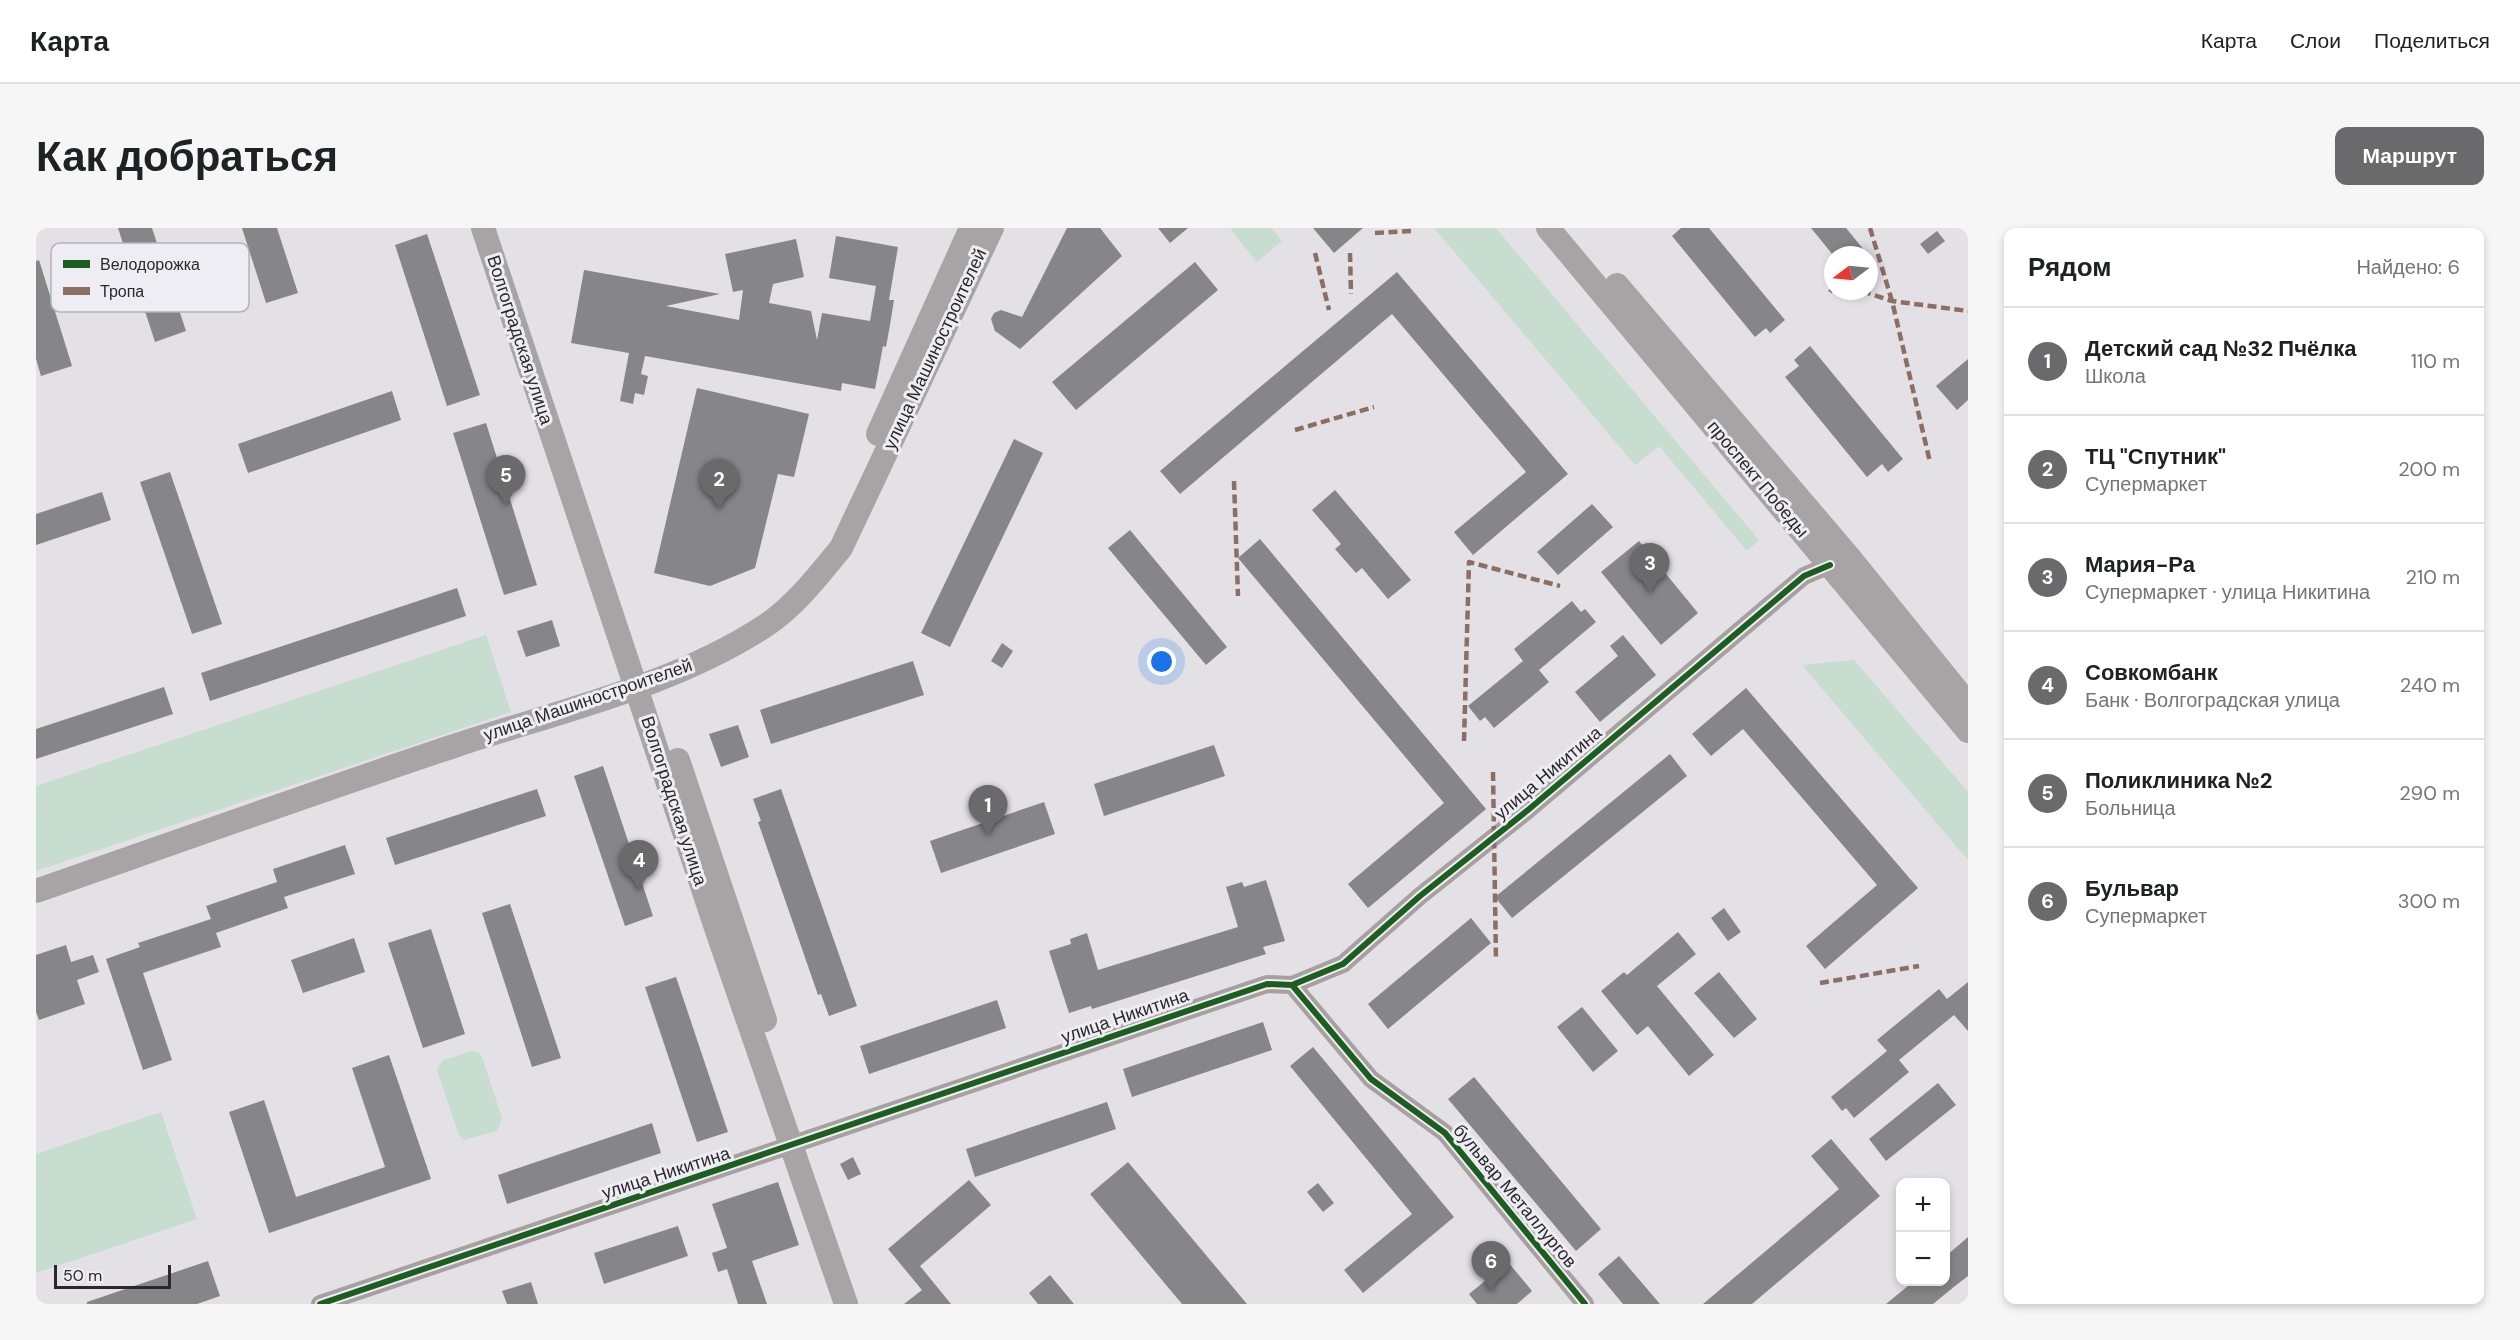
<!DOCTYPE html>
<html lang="ru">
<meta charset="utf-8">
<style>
body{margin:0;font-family:"DM Sans",sans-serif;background:#f6f6f6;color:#202124}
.controls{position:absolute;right:18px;bottom:18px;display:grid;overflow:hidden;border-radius:12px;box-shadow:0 3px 9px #0003}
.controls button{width:54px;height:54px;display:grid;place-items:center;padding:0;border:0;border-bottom:2px solid #e0e0e0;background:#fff;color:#202124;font:30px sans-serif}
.compass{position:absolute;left:1788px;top:18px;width:54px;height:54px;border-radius:50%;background:#fff;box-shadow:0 3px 9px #0003;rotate:254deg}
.scale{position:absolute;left:18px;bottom:15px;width:117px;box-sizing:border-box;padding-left:6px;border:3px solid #29282b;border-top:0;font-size:16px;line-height:21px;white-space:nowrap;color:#29282b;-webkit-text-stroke:4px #efedf4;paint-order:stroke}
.you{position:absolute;left:1126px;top:434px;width:21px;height:21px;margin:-15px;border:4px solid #fff;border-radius:50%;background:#1a73e8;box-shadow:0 0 0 9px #1a73e833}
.badge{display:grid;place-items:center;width:39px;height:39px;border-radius:50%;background:#6a696c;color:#fff;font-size:20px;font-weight:700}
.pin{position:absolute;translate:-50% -50px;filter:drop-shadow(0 2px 3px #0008)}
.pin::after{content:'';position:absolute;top:32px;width:21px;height:18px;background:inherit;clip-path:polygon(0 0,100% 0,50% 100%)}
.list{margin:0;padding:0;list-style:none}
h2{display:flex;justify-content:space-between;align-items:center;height:78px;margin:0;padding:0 24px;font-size:26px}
h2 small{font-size:20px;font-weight:400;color:#757577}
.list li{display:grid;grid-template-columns:39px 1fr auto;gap:18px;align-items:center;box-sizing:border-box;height:108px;padding:0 24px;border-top:2px solid #e0e0e0}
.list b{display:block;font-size:22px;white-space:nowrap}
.list p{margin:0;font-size:20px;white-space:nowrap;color:#757577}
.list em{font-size:20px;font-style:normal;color:#757577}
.map{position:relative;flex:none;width:1932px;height:1076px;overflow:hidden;border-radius:12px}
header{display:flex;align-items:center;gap:36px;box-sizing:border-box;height:84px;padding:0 30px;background:#fff;border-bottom:2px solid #e0e0e0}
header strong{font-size:28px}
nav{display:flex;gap:33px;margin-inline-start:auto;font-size:21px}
.intro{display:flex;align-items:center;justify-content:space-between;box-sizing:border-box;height:144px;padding:0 36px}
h1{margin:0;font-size:42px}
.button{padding:15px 27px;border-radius:12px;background:#6a696c;color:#fff;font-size:21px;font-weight:700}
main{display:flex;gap:36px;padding:0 36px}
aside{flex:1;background:#fff;border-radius:12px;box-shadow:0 3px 9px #0003}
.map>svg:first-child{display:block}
</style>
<header>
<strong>Карта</strong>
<nav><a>Карта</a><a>Слои</a><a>Поделиться</a></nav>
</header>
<div class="intro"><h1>Как добраться</h1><a class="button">Маршрут</a></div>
<main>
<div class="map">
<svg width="1932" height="1076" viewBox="0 0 1932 1076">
<rect width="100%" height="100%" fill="#e3e1e6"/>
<path fill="#c6ddcf" d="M 1198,0 L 1235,0 L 1246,13 L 1221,34 L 1195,2 Z
M 1398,0 L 1460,0 L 1723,312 L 1711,323 L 1623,218 L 1599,237 Z
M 450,407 L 475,484 L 0,643 L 0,558 Z
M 1818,432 L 1932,564 L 1932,632 L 1766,437 Z
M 435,823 L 442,824 L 446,829 L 466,890 L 461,903 L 428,912 L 423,907 L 401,842 L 406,833 Z
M 125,884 L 161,991 L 0,1045 L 0,926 Z"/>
<path fill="#868588" d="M 82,0 L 116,0 L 150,103 L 119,114 Z
M 206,0 L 241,0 L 262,65 L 230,75 Z
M 1031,0 L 1064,0 L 1086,28 L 984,121 L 959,103 L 955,91 L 958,85 L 965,82 L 986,89 Z
M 1122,0 L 1152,0 L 1134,15 Z
M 1277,0 L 1327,0 L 1298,25 Z
M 1645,0 L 1673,0 L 1749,92 L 1734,105 L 1730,100 L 1719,109 L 1636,8 Z
M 1775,0 L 1810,0 L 1832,27 L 1797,27 Z
M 1901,3 L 1909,13 L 1892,26 L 1884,16 Z
M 391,6 L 444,167 L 411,178 L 359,17 Z
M 800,8 L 862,19 L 853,72 L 858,72 L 854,97 L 850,119 L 847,118 L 839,161 L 806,155 L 805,163 L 609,128 L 605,146 L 612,148 L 608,167 L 599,165 L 597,176 L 584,173 L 593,125 L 535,115 L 548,42 L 684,66 L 630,78 L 703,92 L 707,62 L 697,64 L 689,26 L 760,11 L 768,49 L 737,56 L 733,75 L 775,83 L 781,112 L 786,85 L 834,93 L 840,58 L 793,50 Z
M 3,32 L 36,138 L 5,148 L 0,131 L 0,33 Z
M 1159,34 L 1182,62 L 1040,182 L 1016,154 Z
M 1361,44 L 1532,246 L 1437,327 L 1418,304 L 1490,244 L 1356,86 L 1144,266 L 1124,243 Z
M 1774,118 L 1867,231 L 1852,244 L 1846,236 L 1831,249 L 1749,149 L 1763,138 L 1758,132 Z
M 1932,131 L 1932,172 L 1921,182 L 1900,158 Z
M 661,160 L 773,186 L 758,249 L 742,246 L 719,340 L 674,358 L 618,345 Z
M 356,163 L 365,192 L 212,245 L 202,216 Z
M 450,195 L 501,357 L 468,367 L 417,205 Z
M 978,211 L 1007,225 L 914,419 L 885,405 Z
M 134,244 L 186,396 L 156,406 L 104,254 Z
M 1299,262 L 1375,352 L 1352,371 L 1326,340 L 1320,345 L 1299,321 L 1305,316 L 1276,282 Z
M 66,264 L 75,292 L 0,317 L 0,286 Z
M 1556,276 L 1577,299 L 1522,347 L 1501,324 Z
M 1094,302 L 1191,419 L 1170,437 L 1072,320 Z
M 1224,311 L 1450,581 L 1332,680 L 1312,656 L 1408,575 L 1202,330 Z
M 1603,313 L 1662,385 L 1625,417 L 1565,344 Z
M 421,360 L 430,388 L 174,473 L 165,445 Z
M 1536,373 L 1545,384 L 1549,381 L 1560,394 L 1503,442 L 1513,454 L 1458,500 L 1449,489 L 1444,493 L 1432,478 L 1487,433 L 1478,421 Z
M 516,392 L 524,418 L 490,429 L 481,403 Z
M 1587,407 L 1620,447 L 1564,494 L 1539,464 L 1582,428 L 1574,418 Z
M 966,415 L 977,423 L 966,440 L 955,433 Z
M 877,433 L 888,467 L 735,516 L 724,482 Z
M 128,459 L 137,486 L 0,531 L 0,501 Z
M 1710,460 L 1882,660 L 1789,741 L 1770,718 L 1841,657 L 1707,501 L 1675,528 L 1656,506 Z
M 702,497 L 713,529 L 685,539 L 673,506 Z
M 1178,517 L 1189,548 L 1068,588 L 1058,556 Z
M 1634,526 L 1651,548 L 1476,690 L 1459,669 Z
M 567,538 L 617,688 L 589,698 L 538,548 Z
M 501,561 L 510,588 L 359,637 L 350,610 Z
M 745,561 L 821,778 L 793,788 L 785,766 L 782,767 L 722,594 L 725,593 L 717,571 Z
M 1008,574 L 1019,606 L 905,645 L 894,613 Z
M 309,617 L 319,646 L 248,669 L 252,680 L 180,705 L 185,719 L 107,745 L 136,832 L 107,842 L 70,731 L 104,719 L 102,715 L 175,691 L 170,678 L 241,654 L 237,641 Z
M 1230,652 L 1249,713 L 1227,719 L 1230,726 L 1056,781 L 1055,778 L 1033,785 L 1013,723 L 1035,716 L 1034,711 L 1051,705 L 1062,742 L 1202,699 L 1190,659 L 1206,654 L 1208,659 Z
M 474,676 L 525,830 L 496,839 L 446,685 Z
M 1688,680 L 1705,704 L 1692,713 L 1675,690 Z
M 1435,690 L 1455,715 L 1352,801 L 1332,776 Z
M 395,701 L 429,806 L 387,820 L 352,715 Z
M 1642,704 L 1660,726 L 1621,758 L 1678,827 L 1653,848 L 1612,798 L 1601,807 L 1565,763 L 1588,744 L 1591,747 Z
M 318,710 L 329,744 L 267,765 L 255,732 Z
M 30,717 L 35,734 L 57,727 L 63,744 L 41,752 L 49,776 L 3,792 L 0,784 L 0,727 Z
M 1683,744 L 1721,791 L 1698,810 L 1658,765 Z
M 640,749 L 692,904 L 661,914 L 609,759 Z
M 1932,754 L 1932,803 L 1918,787 L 1863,832 L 1873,844 L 1818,890 L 1810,880 L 1806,883 L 1795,869 L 1851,823 L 1841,812 L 1903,761 L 1911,771 Z
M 961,772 L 970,800 L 833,846 L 824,818 Z
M 1546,779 L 1582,823 L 1557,844 L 1521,799 Z
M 1227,794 L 1236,822 L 1096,869 L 1087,841 Z
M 1277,819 L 1418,989 L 1327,1065 L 1308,1042 L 1376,986 L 1254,838 Z
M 353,827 L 395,951 L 233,1005 L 193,884 L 228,872 L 260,969 L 349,939 L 316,840 Z
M 1438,849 L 1565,1001 L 1540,1023 L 1412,871 Z
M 1902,855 L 1920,877 L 1850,933 L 1833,911 Z
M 1071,874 L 1080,901 L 939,949 L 930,921 Z
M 616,895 L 625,925 L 471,976 L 462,947 Z
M 1795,911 L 1844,968 L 1716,1076 L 1667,1076 L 1803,961 L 1775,928 Z
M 817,929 L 825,946 L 812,952 L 804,936 Z
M 1092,934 L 1211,1076 L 1146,1076 L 1054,966 Z
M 933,952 L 955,977 L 884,1038 L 915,1076 L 868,1076 L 886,1062 L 852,1021 Z
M 742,954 L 763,1017 L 716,1033 L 731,1076 L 702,1076 L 691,1041 L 682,1044 L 676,1025 L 691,1020 L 676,976 Z
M 1282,955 L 1298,975 L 1287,984 L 1271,964 Z
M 642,998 L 652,1028 L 568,1056 L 558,1025 Z
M 1932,1009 L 1932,1048 L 1919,1058 L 1897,1076 L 1850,1076 L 1878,1053 L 1910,1053 L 1910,1028 Z
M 1583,1028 L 1624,1076 L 1587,1076 L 1562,1046 Z
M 172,1033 L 184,1068 L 161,1076 L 51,1076 L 51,1074 Z
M 1472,1034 L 1496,1063 L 1481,1076 L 1441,1076 L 1433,1066 Z
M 1014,1047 L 1038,1076 L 1002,1076 L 993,1065 Z
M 495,1054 L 502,1076 L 471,1076 L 466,1063 Z"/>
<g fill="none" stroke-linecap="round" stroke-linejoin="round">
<path stroke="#a7a09f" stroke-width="18" d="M 1256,757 L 1335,851 L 1409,905 L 1549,1076
M 284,1076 L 1231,756 L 1256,757 L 1307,736 L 1384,668 L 1492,582 L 1768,348 L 1794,337"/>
<path stroke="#a8a3a4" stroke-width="24" d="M 447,0 L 681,703 L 810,1076
M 1512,0 L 1932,503
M 1581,57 L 1813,329 L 1932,476
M 842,206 L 935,0
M 642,532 L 729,792
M 0,663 C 140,614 280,564 421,517 C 524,483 637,458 729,398 C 759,378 783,347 805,320 L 956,0"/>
<path stroke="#8d6e63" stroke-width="4.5" stroke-dasharray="9 4.5" stroke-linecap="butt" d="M 1834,0 L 1856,73 L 1894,234
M 1339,5 L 1377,3
M 1279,25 L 1293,82
M 1314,25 L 1315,66
M 1826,63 L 1856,73 L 1932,83
M 1794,64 L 1797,60
M 1259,202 L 1338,179
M 1198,253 L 1202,368
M 1428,513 L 1433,334 L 1524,358
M 1457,544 L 1460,732
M 1784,755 L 1883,738"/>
<g stroke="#efedf4" stroke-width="10">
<path id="cycleway" d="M 1256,757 L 1335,851 L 1409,905 L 1549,1076
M 284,1076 L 1231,756 L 1256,757 L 1307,736 L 1384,668 L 1492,582 L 1768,348 L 1794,337"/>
</g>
<use href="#cycleway" stroke="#1b5e20" stroke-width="6"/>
</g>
<g text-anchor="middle" stroke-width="6" stroke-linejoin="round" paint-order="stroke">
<g font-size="18" fill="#29282b" stroke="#efedf4">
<text transform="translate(484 112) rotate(72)" y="6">Волгоградская улица</text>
<text transform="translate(899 121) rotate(-65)" y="6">улица Машиностроителей</text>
<text transform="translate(1722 251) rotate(50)" y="6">проспект Победы</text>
<text transform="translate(552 472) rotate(-19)" y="6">улица Машиностроителей</text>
<text transform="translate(1512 545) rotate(-40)" y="6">улица Никитина</text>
<text transform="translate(638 573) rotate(72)" y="6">Волгоградская улица</text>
<text transform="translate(1089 788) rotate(-19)" y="6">улица Никитина</text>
<text transform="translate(630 945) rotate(-18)" y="6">улица Никитина</text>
<text transform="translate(1479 968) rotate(50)" y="6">бульвар Металлургов</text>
</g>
</g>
<rect x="15" y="15" width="198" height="69" rx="9" fill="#efedf4" stroke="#b4b2b8" stroke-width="1.5"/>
<rect x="27" y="32" width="27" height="8" fill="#1b5e20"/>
<rect x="27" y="59" width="27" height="8" fill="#8d6e63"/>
<g font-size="16" fill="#29282b">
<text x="64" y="42">Велодорожка</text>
<text x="64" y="69">Тропа</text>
</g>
</svg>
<div class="controls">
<button>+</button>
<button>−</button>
</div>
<svg class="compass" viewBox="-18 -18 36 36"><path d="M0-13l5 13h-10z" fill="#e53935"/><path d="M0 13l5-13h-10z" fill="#757577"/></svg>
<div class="scale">50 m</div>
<div class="you"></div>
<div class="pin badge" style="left:952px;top:607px">1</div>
<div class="pin badge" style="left:683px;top:281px">2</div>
<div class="pin badge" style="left:1614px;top:365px">3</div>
<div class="pin badge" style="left:603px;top:662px">4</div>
<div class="pin badge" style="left:470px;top:277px">5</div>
<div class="pin badge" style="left:1455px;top:1063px">6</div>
</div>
<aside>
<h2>Рядом<small>Найдено: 6</small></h2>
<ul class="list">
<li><span class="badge">1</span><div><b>Детский сад №32 Пчёлка</b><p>Школа</p></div><em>110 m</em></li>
<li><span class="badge">2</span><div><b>ТЦ &quot;Спутник&quot;</b><p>Супермаркет</p></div><em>200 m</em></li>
<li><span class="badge">3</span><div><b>Мария-Ра</b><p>Супермаркет · улица Никитина</p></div><em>210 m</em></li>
<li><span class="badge">4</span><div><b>Совкомбанк</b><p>Банк · Волгоградская улица</p></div><em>240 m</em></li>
<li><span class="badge">5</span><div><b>Поликлиника №2</b><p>Больница</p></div><em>290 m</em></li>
<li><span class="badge">6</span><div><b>Бульвар</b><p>Супермаркет</p></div><em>300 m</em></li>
</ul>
</aside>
</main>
